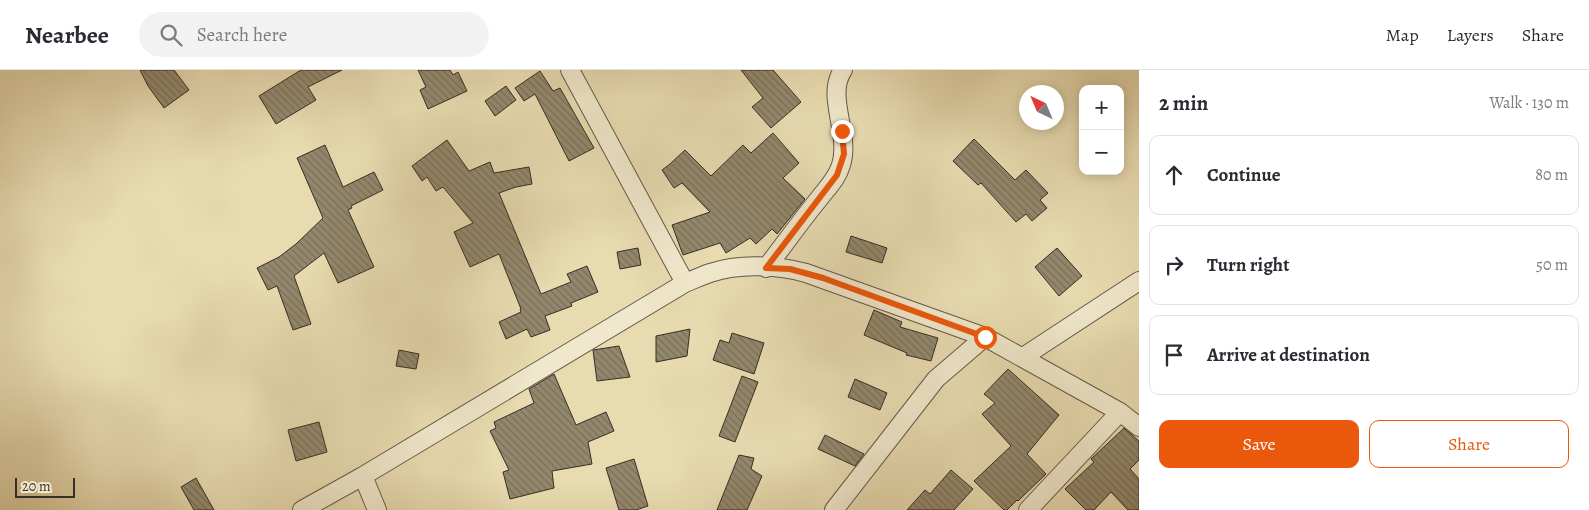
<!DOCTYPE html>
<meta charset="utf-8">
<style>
body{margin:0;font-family:Alegreya,serif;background:#f2f2f3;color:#2b2b33}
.controls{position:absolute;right:15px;top:15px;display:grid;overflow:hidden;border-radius:10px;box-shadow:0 2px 12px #0003}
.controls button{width:45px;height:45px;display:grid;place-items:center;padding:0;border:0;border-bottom:1px solid #e1e1e2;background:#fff;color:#2b2b33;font:25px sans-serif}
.compass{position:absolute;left:1019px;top:15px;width:45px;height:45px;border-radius:50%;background:#fff;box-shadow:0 2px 12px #0003;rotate:316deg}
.scale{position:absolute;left:15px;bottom:12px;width:60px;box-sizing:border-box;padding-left:5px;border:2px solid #372e25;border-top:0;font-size:14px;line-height:18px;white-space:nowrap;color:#372e25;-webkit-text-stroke:4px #f0e8cc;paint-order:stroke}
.stop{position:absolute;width:15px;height:15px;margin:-11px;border:4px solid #ea580c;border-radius:50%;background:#fff}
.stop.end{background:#ea580c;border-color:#fff;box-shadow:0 1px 5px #0008}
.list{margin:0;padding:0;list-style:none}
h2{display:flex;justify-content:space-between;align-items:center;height:65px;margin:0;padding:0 20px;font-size:21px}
h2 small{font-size:16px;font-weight:400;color:#7c7c81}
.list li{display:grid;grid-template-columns:32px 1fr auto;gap:15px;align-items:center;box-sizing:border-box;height:80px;margin:0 10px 10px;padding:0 10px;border:1px solid #e1e1e2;border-radius:10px}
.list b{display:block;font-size:19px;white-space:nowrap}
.list em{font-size:16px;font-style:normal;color:#7c7c81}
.actions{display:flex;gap:10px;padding:15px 20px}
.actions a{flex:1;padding:11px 0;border:1px solid #ea580c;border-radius:10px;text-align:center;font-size:18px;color:#ea580c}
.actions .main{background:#ea580c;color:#fff}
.icon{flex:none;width:28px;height:28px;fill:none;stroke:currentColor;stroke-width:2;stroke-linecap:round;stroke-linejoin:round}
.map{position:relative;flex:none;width:1139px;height:440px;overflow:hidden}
header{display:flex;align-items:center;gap:30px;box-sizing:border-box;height:70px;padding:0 25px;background:#fff;border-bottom:1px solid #e1e1e2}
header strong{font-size:24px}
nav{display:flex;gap:28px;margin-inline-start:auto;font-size:18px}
.search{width:350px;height:45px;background:#f2f2f3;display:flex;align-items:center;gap:12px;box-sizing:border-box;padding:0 18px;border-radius:28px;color:#7c7c81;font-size:19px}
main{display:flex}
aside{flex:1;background:#fff}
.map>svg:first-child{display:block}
</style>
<header>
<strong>Nearbee</strong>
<div class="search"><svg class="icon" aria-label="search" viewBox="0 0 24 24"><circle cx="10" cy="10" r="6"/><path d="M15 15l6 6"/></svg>Search here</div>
<nav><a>Map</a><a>Layers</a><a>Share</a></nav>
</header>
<main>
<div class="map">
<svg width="1139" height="440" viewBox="0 0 1139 440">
<defs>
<pattern id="building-back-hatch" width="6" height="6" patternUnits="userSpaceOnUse" patternTransform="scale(1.25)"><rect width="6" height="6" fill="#93886d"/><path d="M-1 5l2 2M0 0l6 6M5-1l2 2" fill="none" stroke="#797059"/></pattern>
</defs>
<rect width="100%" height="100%" fill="#e8dbb0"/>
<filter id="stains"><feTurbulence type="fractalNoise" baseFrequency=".004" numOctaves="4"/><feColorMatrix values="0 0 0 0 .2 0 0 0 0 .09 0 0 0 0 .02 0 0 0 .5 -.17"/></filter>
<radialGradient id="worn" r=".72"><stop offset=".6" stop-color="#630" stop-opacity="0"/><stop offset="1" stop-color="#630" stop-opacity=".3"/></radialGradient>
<path fill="url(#building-back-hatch)" stroke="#372e25" d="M 140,0 L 174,0 L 189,20 L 164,38 L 148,16 Z
M 301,0 L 342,0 L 308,17 L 316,30 L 276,54 L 259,26 Z
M 418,0 L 450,0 L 453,5 L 458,2 L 467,21 L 428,39 L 420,20 L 426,17 Z
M 741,0 L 773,0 L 801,32 L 771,58 L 752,37 L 763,28 Z
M 540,1 L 553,21 L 560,18 L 594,78 L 569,91 L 535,24 L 524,31 L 515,18 Z
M 506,16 L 516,30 L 495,46 L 485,31 Z
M 773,63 L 799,93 L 783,108 L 805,129 L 777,164 L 772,159 L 756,174 L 750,168 L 726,183 L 720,173 L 683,185 L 672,155 L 710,142 L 682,113 L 674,118 L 662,100 L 670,94 L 685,80 L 711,106 L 743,75 L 751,83 Z
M 974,69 L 1015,110 L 1026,100 L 1048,123 L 1040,130 L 1047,138 L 1032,151 L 1026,144 L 1016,152 L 981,113 L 978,115 L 953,91 Z
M 447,70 L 469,101 L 490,92 L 494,103 L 529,97 L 532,114 L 516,117 L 499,123 L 541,224 L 571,212 L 567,204 L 587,196 L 598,222 L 571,233 L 572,236 L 545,246 L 550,260 L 531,267 L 527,259 L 506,269 L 499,252 L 521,242 L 520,239 L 521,239 L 499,184 L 470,197 L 454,162 L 473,153 L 443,117 L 436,121 L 427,107 L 422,111 L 412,96 Z
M 325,75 L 343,117 L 374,102 L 383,120 L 351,136 L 352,138 L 348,140 L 374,197 L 338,213 L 324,183 L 294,206 L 311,254 L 293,260 L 277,216 L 268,220 L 257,198 L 279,187 L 296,174 L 323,148 L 297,88 Z
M 851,166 L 887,178 L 882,193 L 846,182 Z
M 638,178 L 641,195 L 620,199 L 617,182 Z
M 1057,178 L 1082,206 L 1059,226 L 1035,197 Z
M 874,240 L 902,252 L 900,257 L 938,268 L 931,291 L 906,285 L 907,283 L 864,265 Z
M 690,259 L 687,286 L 656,292 L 656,266 Z
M 732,263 L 764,273 L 754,304 L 713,290 L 720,270 L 729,273 Z
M 619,276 L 630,307 L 597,311 L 593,280 Z
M 399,280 L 419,284 L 416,299 L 396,296 Z
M 1008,299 L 1059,345 L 1027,384 L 1046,404 L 1018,431 L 1017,430 L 1007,440 L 1004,440 L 974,411 L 1011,376 L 982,344 L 995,333 L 984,324 Z
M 554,304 L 576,355 L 606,342 L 614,361 L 588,372 L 592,394 L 552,401 L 554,418 L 510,429 L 503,402 L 509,400 L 490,361 L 496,358 L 494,352 L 534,333 L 529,319 Z
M 742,306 L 758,312 L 735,372 L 719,366 Z
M 855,309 L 887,323 L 880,340 L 848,327 Z
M 319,352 L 327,382 L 296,391 L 288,360 Z
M 1124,358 L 1139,371 L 1139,390 L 1130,399 L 1139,409 L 1139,440 L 1128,440 L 1111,422 L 1094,440 L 1086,440 L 1065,419 L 1094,392 L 1091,389 Z
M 825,365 L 864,384 L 855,396 L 818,379 Z
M 739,385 L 754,388 L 751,399 L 762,406 L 747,440 L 717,440 Z
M 634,389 L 648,436 L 636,440 L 619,440 L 606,398 Z
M 951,400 L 973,419 L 954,440 L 907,440 L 925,420 L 930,424 Z
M 196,408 L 214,440 L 194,440 L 181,417 Z"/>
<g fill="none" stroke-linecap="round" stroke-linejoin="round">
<g stroke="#635948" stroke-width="20">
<path id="minor" d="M 570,0 L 685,213
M 766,198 C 784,175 800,152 818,130 C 827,118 837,109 841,95 C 851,64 825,26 843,0
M 1023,287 L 1139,211
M 363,406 L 377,440
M 302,440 L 363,406 L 685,213 C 693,210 701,206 710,203 C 740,193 776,195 806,203 L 985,267 L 1120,342 L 1139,357
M 834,440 L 936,309 L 985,267
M 1028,440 L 1120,342"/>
</g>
<use href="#minor" stroke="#f0e8cc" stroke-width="18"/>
</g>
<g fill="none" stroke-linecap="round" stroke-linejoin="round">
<path stroke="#ea580c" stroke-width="6" d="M 842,61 L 844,84 L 837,105 L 766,198 L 790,199 L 823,208 L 985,267"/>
</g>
<rect width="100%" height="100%" filter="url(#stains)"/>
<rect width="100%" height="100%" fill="url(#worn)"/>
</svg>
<div class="controls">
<button>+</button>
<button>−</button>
</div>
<svg class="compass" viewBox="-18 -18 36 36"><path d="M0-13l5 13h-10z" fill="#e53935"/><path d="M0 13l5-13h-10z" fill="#7c7c81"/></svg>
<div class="scale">20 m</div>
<div class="stop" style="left:985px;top:267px"></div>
<div class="stop end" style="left:842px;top:61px"></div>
</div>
<aside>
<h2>2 min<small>Walk · 130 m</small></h2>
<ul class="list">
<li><svg class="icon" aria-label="ahead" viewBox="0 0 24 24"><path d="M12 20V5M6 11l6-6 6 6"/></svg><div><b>Continue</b></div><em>80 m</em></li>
<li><svg class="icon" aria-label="right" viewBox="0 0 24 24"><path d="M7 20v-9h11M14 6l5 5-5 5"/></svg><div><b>Turn right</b></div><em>50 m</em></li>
<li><svg class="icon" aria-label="arrive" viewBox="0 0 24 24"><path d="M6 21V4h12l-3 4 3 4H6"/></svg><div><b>Arrive at destination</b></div></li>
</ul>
<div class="actions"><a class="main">Save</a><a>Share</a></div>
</aside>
</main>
